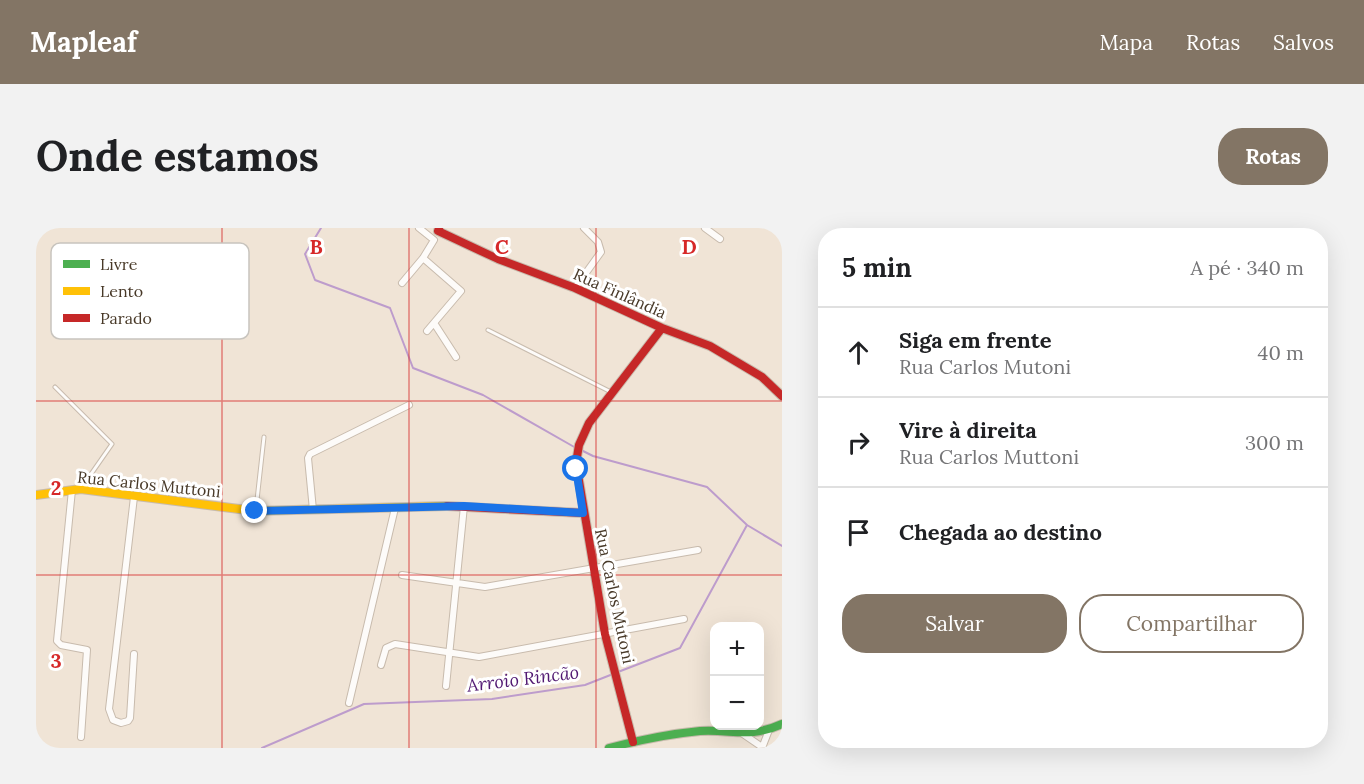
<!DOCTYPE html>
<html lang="pt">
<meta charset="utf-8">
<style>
body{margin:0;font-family:Lora,serif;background:#f2f2f2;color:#202124}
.controls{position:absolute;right:18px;bottom:18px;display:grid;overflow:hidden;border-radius:12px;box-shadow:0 6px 24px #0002}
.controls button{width:54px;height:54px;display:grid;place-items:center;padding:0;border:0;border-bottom:2px solid #e0e0e0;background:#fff;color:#202124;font:30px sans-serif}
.stop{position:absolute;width:18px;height:18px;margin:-14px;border:4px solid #1a73e8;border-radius:50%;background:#fff}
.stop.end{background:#1a73e8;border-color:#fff;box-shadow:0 2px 6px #0008}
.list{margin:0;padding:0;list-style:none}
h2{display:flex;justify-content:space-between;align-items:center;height:78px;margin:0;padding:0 24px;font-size:26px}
h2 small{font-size:20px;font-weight:400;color:#757577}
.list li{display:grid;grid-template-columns:39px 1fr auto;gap:18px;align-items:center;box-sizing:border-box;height:90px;padding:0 24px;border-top:2px solid #e0e0e0}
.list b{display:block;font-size:22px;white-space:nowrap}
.list p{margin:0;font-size:20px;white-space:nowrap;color:#757577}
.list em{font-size:20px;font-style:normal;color:#757577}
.actions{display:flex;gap:12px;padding:18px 24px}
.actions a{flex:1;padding:14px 0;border:2px solid #837565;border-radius:24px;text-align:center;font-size:21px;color:#837565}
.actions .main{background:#837565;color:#fff}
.icon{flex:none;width:33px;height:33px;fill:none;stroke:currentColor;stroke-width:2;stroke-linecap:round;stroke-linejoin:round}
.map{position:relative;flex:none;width:746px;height:520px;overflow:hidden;border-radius:24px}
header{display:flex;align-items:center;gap:36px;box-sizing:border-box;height:84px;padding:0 30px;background:#837565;color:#fff}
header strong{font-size:28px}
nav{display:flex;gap:33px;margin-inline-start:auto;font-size:21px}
.intro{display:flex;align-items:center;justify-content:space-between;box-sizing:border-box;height:144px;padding:0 36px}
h1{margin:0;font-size:42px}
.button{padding:15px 27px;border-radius:24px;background:#837565;color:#fff;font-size:21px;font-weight:700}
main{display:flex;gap:36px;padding:0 36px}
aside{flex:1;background:#fff;border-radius:24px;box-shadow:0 6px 24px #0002}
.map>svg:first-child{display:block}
</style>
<header>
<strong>Mapleaf</strong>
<nav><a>Mapa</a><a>Rotas</a><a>Salvos</a></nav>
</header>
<div class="intro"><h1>Onde estamos</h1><a class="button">Rotas</a></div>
<main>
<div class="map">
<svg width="746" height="520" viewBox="0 0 746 520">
<rect width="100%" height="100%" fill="#f0e4d6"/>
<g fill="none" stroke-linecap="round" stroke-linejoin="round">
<path stroke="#bd9ccc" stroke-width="2" d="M 285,0 L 269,26 L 279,52 L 354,80 L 377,140 L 447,167 L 540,220
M 545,222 L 557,228 L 671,259 L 711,297
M 582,444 L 644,420 L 711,297 L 746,318
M 0,514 L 9,520
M 226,520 L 328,476 L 456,471 L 549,457 L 577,446"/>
<g stroke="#c8bbad" stroke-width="5">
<path id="lane" d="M 452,102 L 575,164
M 19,159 L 76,216 L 46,259
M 220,281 L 228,209"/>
</g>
<g stroke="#c8bbad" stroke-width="8">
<path id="street" d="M 669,0 L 684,11
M 387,30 L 425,63 L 391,103
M 366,55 L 387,30 L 398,12 L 383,0
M 539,60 L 565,24 L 562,14 L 548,0
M 398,95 L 420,129
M 36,262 L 21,413 L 25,417 L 51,422 L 45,509
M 98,269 L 73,481 L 77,492 L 85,495 L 92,493 L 94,490 L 98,426
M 277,282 L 272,230 L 274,226 L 373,177
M 366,347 L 449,359 L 662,322
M 345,437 L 350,420 L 359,416 L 443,429 L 648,391
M 410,458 L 428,278
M 313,475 L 359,280
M 707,506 L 726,519
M 726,520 L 733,502"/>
</g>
<g stroke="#c8bbad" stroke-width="10">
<path id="fast" d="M 573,520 C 603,512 633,506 664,503 C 697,501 713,511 746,496"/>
</g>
<g stroke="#c8bbad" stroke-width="10">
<path id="slow" d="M 0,267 L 45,261 L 219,283 L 411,278"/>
</g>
<g stroke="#c8bbad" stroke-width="10">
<path id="jam" d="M 403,0 L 402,3 L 462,31 L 539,60 L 626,100 L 674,118 L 726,149 L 746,168
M 411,278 L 547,285
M 597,514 L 569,406 L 540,235 L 543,217 L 553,195 L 626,100"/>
</g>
<use href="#lane" stroke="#fdfbf9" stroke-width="3"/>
<use href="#street" stroke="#fdfbf9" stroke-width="6"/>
<use href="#fast" stroke="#4caf50" stroke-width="8"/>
<use href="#slow" stroke="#ffc107" stroke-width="8"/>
<use href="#jam" stroke="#c62828" stroke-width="8"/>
</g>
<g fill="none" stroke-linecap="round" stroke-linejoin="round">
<path stroke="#1a73e8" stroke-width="8" d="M 219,283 L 428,278 L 547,285 L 540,241"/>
</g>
<path fill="none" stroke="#d62828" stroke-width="1.5" stroke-opacity="0.55" d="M 186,0 L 186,520M 373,0 L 373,520M 560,0 L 560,520M 0,173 L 746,173M 0,347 L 746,347"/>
<g text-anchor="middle" stroke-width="6" stroke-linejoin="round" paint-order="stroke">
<g font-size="16" fill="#483928" stroke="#fff">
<text transform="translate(584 65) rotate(24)" y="6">Rua Finlândia</text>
<text transform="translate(113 256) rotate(6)" y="6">Rua Carlos Muttoni</text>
<text transform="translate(579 368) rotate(78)" y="6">Rua Carlos Mutoni</text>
</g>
<g font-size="18" font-style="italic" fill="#501771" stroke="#fff">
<text transform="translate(487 451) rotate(-7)" y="6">Arroio Rincão</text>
</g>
</g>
<rect x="15" y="15" width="198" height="96" rx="9" fill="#fff" stroke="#c8c4be" stroke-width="1.5"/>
<rect x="27" y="32" width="27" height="8" fill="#4caf50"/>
<rect x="27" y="59" width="27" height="8" fill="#ffc107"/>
<rect x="27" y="86" width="27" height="8" fill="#c62828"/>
<g font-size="16" fill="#483928">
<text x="64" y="42">Livre</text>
<text x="64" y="69">Lento</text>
<text x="64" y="96">Parado</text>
</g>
<g font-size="20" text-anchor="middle" font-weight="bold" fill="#d62828" stroke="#fff" stroke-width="6" stroke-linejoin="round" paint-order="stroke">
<text x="280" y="26">B</text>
<text x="466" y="26">C</text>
<text x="653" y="26">D</text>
<text x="20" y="267">2</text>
<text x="20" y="440">3</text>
</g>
</svg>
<div class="controls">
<button>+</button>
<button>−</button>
</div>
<div class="stop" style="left:540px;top:241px"></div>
<div class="stop end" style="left:219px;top:283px"></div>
</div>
<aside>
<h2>5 min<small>A pé · 340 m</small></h2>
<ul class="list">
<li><svg class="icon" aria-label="ahead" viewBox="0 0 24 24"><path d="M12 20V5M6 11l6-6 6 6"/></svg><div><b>Siga em frente</b><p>Rua Carlos Mutoni</p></div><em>40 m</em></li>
<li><svg class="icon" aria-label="right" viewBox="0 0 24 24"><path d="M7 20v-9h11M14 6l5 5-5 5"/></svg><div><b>Vire à direita</b><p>Rua Carlos Muttoni</p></div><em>300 m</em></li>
<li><svg class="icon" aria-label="arrive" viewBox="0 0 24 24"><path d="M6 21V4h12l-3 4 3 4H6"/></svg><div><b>Chegada ao destino</b></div></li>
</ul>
<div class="actions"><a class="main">Salvar</a><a>Compartilhar</a></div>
</aside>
</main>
